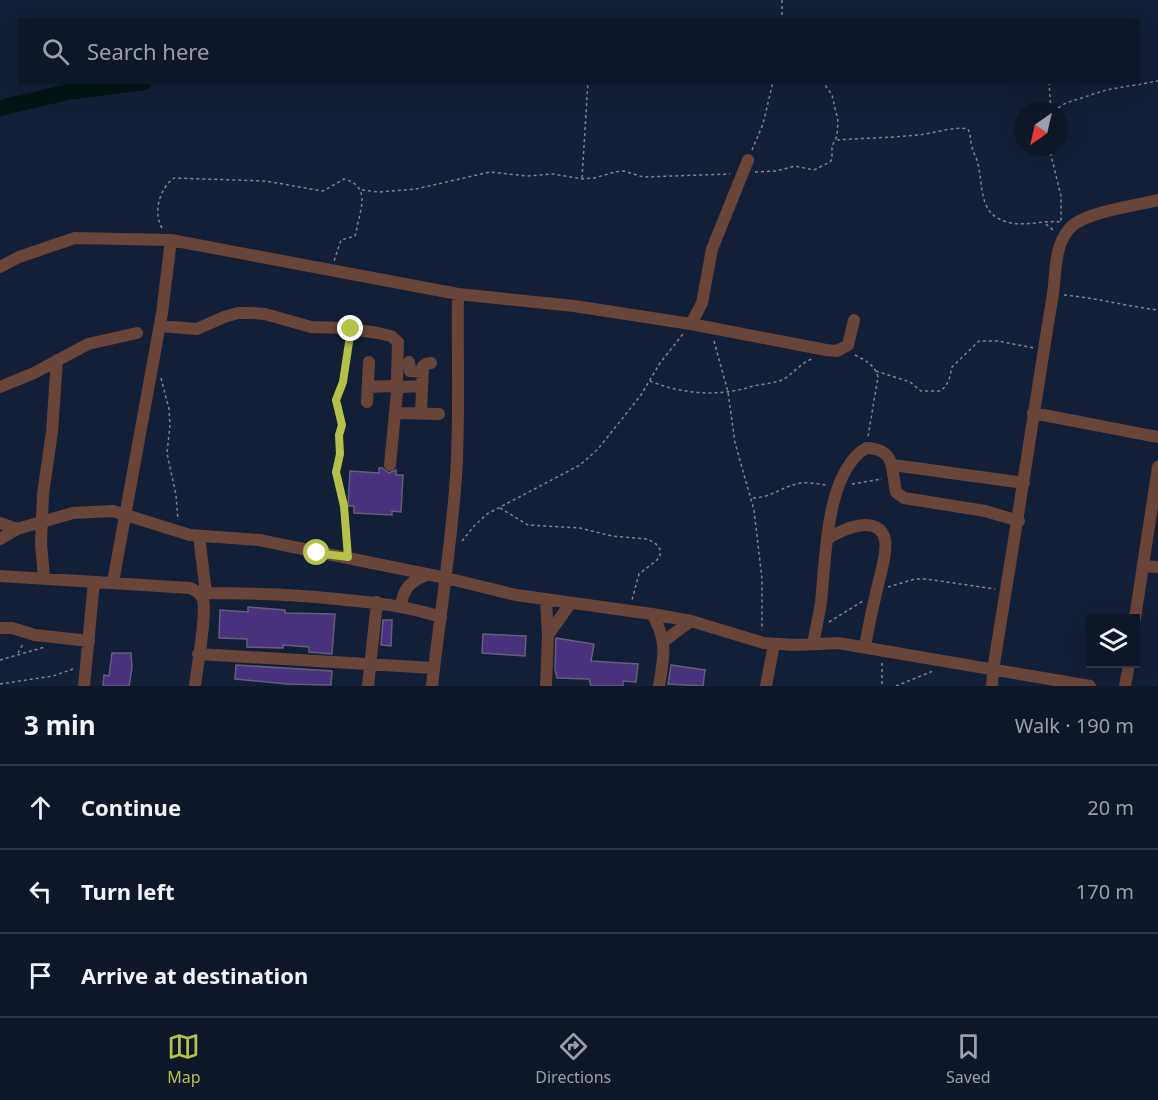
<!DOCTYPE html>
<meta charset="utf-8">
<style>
body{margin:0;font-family:"Noto Sans",sans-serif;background:#1c2434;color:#f1f3f6}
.controls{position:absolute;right:18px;bottom:18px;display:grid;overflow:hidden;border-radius:0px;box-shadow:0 6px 24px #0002}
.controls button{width:54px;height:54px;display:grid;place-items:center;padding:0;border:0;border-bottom:2px solid #2e3645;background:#0e1728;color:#f1f3f6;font:30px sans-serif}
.compass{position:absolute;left:1014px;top:102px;width:54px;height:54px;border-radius:50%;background:#0e1728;box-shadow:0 6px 24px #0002;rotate:214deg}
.stop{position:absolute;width:18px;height:18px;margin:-14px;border:4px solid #b6c148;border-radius:50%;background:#fff}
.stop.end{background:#b6c148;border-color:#fff;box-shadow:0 2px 6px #0008}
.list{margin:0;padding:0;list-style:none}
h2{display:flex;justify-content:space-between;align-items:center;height:78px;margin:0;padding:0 24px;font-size:26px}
h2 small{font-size:20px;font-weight:400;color:#9b9fa8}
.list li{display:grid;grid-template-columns:39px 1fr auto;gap:18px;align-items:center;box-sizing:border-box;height:84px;padding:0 24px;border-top:2px solid #2e3645}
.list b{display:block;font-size:22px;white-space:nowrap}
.list em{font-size:20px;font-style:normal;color:#9b9fa8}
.icon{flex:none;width:33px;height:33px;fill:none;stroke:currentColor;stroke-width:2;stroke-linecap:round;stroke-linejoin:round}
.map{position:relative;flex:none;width:1158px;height:686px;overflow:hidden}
.search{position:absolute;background:#0e1728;box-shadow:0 6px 24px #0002;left:18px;right:18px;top:18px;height:66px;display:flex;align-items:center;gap:15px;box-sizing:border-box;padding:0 21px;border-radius:0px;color:#9b9fa8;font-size:22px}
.sheet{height:330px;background:#0e1728}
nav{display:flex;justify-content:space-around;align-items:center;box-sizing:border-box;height:84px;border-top:2px solid #2e3645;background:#0e1728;font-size:16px;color:#9b9fa8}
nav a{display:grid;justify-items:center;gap:3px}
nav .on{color:#b6c148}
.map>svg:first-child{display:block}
</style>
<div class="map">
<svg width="1158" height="686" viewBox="0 0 1158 686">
<rect width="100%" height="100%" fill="#131f36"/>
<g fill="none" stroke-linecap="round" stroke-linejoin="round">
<path stroke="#041515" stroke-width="16" d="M 0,108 L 68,92 L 144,82"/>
</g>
<path fill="#48317d" stroke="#645e7c" stroke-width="1.5" d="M 379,468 L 382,468 L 389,473 L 396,470 L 396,475 L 403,475 L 401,512 L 392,511 L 392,515 L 354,513 L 354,506 L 348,506 L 350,471 L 379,473 Z
M 248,607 L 285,610 L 285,613 L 335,614 L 332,654 L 309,652 L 309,647 L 283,645 L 283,648 L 247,647 L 247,639 L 219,638 L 220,610 L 248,612 Z
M 383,620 L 392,620 L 391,646 L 381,645 Z
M 483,634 L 526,636 L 525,656 L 482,653 Z
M 556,638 L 594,644 L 591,661 L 638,664 L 636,682 L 623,681 L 623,686 L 591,686 L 589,679 L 557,678 L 555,669 Z
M 112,653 L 131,653 L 132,668 L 129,686 L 103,686 L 104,675 L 109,676 Z
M 236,665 L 332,671 L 331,685 L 287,684 L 235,679 Z
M 671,665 L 705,670 L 703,686 L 668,684 Z"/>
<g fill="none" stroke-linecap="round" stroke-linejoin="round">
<path stroke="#7c8596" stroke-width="1.5" stroke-dasharray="3 3" stroke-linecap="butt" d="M 782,0 L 782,20
M 1049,82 L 1051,111
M 1053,111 L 1066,103 L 1106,90 L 1158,81
M 837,140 C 863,138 890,138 917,135 C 933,134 952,126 968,129 C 971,135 970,140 972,147 C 973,153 977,158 978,164 C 984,190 978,216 1011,223 C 1028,226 1045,220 1061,222
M 1049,147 L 1061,196 L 1061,221
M 752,150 L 763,124 L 773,82
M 755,172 L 776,171 L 795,166 L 814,170 L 830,162 L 832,159 L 832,146 L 837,136 L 838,121 L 832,95 L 823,82
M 582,178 L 588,82
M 362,190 L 379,192 L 416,189 L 490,172 L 527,176 L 553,174 L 582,179 L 594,178 L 615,172 L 624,171 L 643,177 L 730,174
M 1046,224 L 1053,230
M 162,228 C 153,213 159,189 174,178 L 265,181 L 323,191 L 344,179 C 373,187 359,211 356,233 L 355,236 L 341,240 L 334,261
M 1064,295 C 1096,298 1126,306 1158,310
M 714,341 L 728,392 L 735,443 L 754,510 L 762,579 L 762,630
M 855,355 C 865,360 875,365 878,377 L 868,437
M 876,371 L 910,382 L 921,391 L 940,391 L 945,387 L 949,380 L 952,367 L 979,341 L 998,341 L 1034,348
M 161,378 L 169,409 L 170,425 L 167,453 L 176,495 L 178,520
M 650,381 C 682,394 717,397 750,387 C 760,384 772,384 782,380 C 792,375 799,364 812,359
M 852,484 L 882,479
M 753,498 C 774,497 782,486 801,483 C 809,482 818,484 826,485
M 500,508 L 528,525 L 580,528 L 612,536 L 648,539 L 656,544 L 660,549 L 660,556 L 657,560 L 639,574 L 632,600
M 462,541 L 474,526 L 487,514 L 580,465 L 598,449 L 641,395 L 660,363 L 683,334
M 348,548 L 342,491 L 336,472 L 340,454 L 340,435 L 342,425 L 336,400 L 343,382 L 349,341
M 888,587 L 915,579 L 926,579 L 995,589
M 829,622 L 863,601
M 18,653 L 23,644
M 0,660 L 45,647
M 882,663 L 882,686
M 0,684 L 53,676 L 73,669
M 896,686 L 933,671"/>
<path stroke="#694439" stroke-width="12" d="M 0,267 L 19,257 L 75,238 L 171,240 L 458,294 L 574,306 L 691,324 L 826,350 L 837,351 L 848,345 L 854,320
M 691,324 L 702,303 L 712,249 L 748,160
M 160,326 L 197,329 L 224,317 L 238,313 L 252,313 L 265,314 L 311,327 L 344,328 L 378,333 L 391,336 L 398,342 L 397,381
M 409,362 L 410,371 L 423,372
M 0,387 L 34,373 L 88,344 L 137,333
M 368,387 L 391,386
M 403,387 L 422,386
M 367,402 L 369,362
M 396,413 L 439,414
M 1033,413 L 1158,437
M 421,414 L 423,366 L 426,364 L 431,363
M 390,465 L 397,392
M 893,465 L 1024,483
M 0,523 L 17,529
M 199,536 L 206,593
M 829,538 C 842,529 880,513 885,540 C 887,551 883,562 881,573 C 875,597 869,622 865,647
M 0,539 L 17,529 L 73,513 L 113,511 L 190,535 L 259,540 L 446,578 L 516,595 L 652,614 L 691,621 L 764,643 L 795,645 L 838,643 L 1090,686
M 1143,566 L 1158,567
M 0,576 L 190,588 C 196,591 201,593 203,600 C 207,613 197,668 195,686
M 44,578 L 41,543 L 43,494 L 52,432 L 57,360
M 113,582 L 162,313 L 171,240
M 199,593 C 246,593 291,594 337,599 C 376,603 403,605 441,617
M 401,606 C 403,588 411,581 427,575
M 652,614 C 668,641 664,656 659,686
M 1135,618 L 1158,467
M 0,628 L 12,628 L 35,635 L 89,641
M 548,635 L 570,604
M 664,641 L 691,621
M 813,643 C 816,629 819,616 821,602 C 826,559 825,473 866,448 C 897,449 891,470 896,492 L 904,498 L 985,511 L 1019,521
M 198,654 L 434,668
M 84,686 L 94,582
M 368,686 L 377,602
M 432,686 C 440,616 451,547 456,477 C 460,416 457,355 458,294
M 546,686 L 548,635 L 546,600
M 766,686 L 774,644
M 992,686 L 993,670 C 1012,557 1029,443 1047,330 C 1049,318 1051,306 1053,294 C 1056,272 1054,247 1069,229 C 1082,212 1136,206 1158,200
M 1125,686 L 1129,664"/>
</g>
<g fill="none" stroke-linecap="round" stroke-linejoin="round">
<path stroke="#b6c148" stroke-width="8" d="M 317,553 L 348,557 L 344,506 L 336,472 L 340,454 L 339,435 L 342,425 L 336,400 L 343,382 L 351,329"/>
</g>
</svg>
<div class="controls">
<button><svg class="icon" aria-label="layers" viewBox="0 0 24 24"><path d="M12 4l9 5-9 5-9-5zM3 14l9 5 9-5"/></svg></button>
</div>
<svg class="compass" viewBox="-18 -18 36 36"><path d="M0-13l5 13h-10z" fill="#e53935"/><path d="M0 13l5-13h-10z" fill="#9b9fa8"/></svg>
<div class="stop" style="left:317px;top:553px"></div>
<div class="stop end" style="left:351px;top:329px"></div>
<div class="search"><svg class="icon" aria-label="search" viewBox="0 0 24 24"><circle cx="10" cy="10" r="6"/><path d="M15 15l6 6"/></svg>Search here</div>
</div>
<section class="sheet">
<h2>3 min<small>Walk · 190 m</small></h2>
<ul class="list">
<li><svg class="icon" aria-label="ahead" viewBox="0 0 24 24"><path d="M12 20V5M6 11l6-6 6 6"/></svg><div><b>Continue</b></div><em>20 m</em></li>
<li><svg class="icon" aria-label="left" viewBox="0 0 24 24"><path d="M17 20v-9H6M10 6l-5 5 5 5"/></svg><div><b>Turn left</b></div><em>170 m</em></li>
<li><svg class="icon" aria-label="arrive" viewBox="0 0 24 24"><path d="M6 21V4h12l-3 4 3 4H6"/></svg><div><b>Arrive at destination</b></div></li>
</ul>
</section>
<nav>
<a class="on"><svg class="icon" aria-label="map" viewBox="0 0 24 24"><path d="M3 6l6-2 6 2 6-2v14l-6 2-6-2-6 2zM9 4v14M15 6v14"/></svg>Map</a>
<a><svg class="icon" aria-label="directions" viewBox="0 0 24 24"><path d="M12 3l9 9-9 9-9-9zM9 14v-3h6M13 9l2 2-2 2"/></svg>Directions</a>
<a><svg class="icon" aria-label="saved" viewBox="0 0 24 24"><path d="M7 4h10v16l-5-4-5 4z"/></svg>Saved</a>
</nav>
